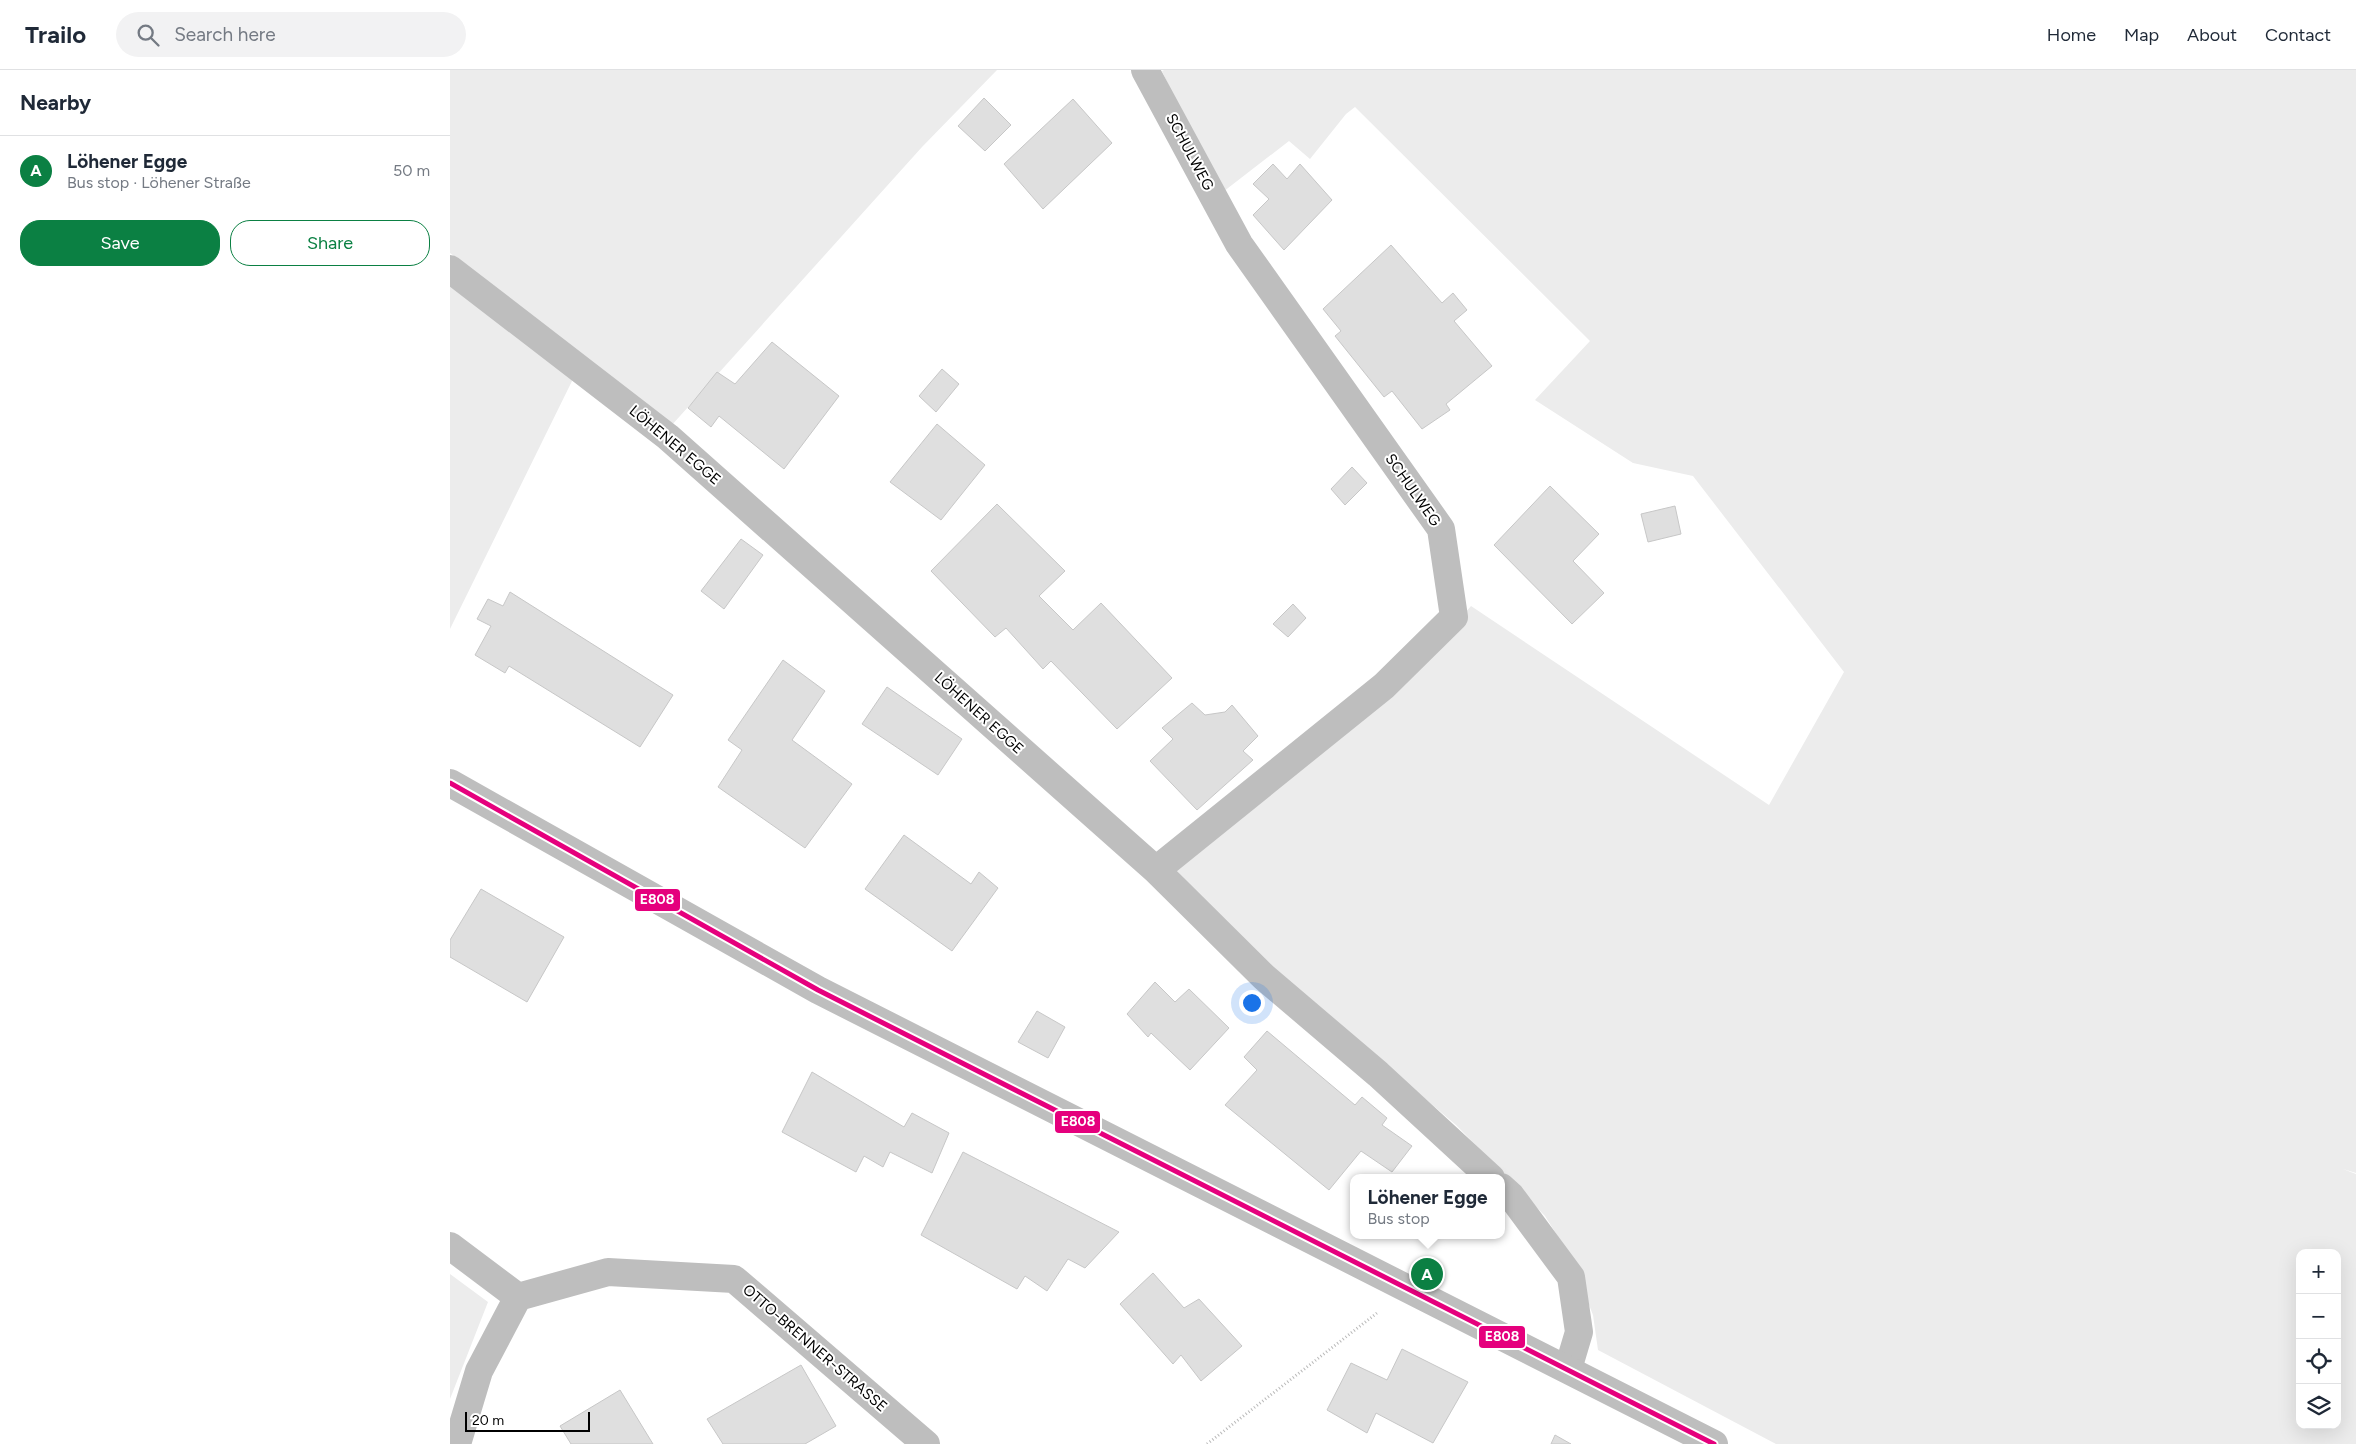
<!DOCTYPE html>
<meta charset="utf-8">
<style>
body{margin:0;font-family:Figtree,sans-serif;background:#f2f2f3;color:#1f2937}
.controls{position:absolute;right:15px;bottom:15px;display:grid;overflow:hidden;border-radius:10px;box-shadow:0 5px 20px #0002}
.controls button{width:45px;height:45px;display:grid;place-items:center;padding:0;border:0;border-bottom:1px solid #e0e1e3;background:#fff;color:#1f2937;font:25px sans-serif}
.scale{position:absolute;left:15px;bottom:12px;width:125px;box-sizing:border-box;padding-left:5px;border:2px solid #000;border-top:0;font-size:14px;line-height:18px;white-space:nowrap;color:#000;-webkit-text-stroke:4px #fff;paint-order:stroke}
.you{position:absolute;left:801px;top:932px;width:18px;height:18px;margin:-12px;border:4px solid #fff;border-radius:50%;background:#1a73e8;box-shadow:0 0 0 8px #1a73e833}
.badge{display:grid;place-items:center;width:32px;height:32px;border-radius:50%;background:#0b8043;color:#fff;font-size:16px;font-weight:700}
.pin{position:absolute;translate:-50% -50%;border:2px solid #fff;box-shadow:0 1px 5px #0006}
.popup{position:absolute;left:900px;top:1104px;width:155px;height:65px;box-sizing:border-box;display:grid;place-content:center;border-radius:10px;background:#fff;filter:drop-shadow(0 1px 4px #0005);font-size:16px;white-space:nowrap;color:#747a83}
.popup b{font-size:19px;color:#1f2937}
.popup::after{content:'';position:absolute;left:50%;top:100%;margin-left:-10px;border:10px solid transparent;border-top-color:#fff}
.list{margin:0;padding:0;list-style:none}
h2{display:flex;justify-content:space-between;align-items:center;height:65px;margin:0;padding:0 20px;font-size:21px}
h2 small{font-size:16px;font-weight:400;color:#747a83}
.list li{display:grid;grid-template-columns:32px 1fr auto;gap:15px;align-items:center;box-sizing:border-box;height:70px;padding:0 20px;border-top:1px solid #e0e1e3}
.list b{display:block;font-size:19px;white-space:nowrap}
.list p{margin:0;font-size:16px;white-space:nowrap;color:#747a83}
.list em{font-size:16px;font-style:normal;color:#747a83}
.actions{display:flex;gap:10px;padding:15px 20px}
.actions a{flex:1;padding:11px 0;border:1px solid #0b8043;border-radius:20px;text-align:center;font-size:18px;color:#0b8043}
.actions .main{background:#0b8043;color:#fff}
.icon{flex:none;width:28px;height:28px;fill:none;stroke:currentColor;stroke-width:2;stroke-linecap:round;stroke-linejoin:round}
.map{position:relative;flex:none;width:1906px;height:1374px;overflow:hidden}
header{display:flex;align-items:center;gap:30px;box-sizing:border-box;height:70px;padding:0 25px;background:#fff;border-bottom:1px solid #e0e1e3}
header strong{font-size:24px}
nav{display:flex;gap:28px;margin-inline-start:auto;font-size:18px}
.search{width:350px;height:45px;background:#f2f2f3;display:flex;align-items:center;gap:12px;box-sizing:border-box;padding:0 18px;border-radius:28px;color:#747a83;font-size:19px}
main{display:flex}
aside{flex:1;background:#fff}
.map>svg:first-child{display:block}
</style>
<header>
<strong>Trailo</strong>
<div class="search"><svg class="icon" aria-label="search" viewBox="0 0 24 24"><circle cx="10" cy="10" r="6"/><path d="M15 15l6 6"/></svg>Search here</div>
<nav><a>Home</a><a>Map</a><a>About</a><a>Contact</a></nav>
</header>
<main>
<aside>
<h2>Nearby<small></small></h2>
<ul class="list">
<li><span class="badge">A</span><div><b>Löhener Egge</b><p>Bus stop · Löhener Straße</p></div><em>50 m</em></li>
</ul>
<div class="actions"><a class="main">Save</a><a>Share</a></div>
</aside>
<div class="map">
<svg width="1906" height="1374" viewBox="0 0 1906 1374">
<rect width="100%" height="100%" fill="#fff"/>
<path fill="#ececec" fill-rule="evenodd" d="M 0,0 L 547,0 L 472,77 L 221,356 L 0,183 Z
M 714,0 L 1906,0 L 1906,1103 L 1893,1099 L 1906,1104 L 1906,1374 L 1326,1374 L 1148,1280 L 1143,1245 L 1119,1184 L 1095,1146 L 1006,1055 L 810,888 L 726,800 L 973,592 L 1021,536 L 1319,735 L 1394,602 L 1243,406 L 1183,393 L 1085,330 L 1140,271 L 905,37 L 896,44 L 860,89 L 839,71 L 769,125 L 712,1 ZM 1850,1183 L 1887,1183 L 1887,1355 L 1850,1355 Z
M 0,216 L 123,309 L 0,559 Z
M 0,1204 L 38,1232 L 0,1329 Z"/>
<path fill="#dfdfdf" stroke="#c7c7c7" d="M 534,28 L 561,55 L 535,81 L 508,56 Z
M 623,29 L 662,73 L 593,139 L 554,94 Z
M 823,94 L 837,109 L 850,94 L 882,130 L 834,180 L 803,145 L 819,129 L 803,114 Z
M 941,175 L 992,233 L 1003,223 L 1017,240 L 1004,251 L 1042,296 L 996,334 L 1000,340 L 972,359 L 942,321 L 934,327 L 885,266 L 891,261 L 873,239 Z
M 322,272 L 389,326 L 334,399 L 269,346 L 261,357 L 238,338 L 267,302 L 285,314 Z
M 492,299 L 509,314 L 486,342 L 469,326 Z
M 487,354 L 535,395 L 491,450 L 440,412 Z
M 902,397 L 917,413 L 895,435 L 881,419 Z
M 1100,416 L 1149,464 L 1123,491 L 1154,523 L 1122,554 L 1044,475 Z
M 547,434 L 615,501 L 589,526 L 623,560 L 651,533 L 722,608 L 667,659 L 601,591 L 593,599 L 556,558 L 545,567 L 481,501 Z
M 1225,436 L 1231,464 L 1198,472 L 1191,444 Z
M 291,469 L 313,485 L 274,539 L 251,521 Z
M 60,522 L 223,625 L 190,677 L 59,596 L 55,603 L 25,585 L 41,556 L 27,549 L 38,529 L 53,536 Z
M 843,534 L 856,548 L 838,567 L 823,554 Z
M 333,590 L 375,621 L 342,670 L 402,714 L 355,778 L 268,717 L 292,680 L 278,670 Z
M 437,617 L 512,669 L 488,705 L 412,654 Z
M 742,633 L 755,645 L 775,642 L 782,635 L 808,666 L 793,681 L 803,690 L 747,740 L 700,691 L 723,669 L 712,658 Z
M 454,765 L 521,814 L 529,802 L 548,818 L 502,881 L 415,819 Z
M 31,819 L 114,867 L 77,932 L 0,887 L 0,870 Z
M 705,912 L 725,932 L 739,919 L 779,958 L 740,1000 L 701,963 L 698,967 L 677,944 Z
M 587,941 L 615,957 L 598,988 L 568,972 Z
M 817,961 L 905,1035 L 912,1027 L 937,1048 L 932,1055 L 962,1076 L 942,1102 L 911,1081 L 879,1120 L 775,1035 L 807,1000 L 794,987 Z
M 362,1002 L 454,1057 L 462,1043 L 499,1063 L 482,1103 L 440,1082 L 433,1097 L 414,1086 L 406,1102 L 332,1062 Z
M 513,1082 L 669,1162 L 635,1198 L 618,1189 L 597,1221 L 575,1206 L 567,1219 L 471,1165 Z
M 703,1203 L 734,1238 L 749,1229 L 792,1276 L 751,1311 L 731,1285 L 723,1294 L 670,1234 Z
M 952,1279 L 1018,1312 L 983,1373 L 926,1343 L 917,1363 L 877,1340 L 901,1293 L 937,1310 Z
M 351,1295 L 386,1356 L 355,1374 L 273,1374 L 257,1349 Z
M 170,1320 L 203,1374 L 121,1374 L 110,1356 Z
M 1105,1365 L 1121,1374 L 1101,1374 Z"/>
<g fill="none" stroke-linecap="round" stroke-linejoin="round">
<path stroke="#b9b9b9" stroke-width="3" stroke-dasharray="1 2.5" stroke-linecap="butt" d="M 757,1374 L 927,1243"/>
<path stroke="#bebebe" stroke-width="28" d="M 695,0 L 789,174 L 991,459 L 1004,547 L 934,616 L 706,800
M 0,199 L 218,367 L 706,800 L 814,907 L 928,1004 L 1041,1108
M 1051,1117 L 1061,1126 L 1121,1207 L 1129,1262 L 1118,1299
M 0,1176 L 68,1227
M 7,1374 L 29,1301 L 68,1227 L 158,1202 L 284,1209 L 476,1374"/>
<path stroke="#bebebe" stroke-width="28" d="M 0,713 L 368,920 L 1264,1374"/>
<g stroke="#fff" stroke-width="9">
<path id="bus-1" d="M 0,713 L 368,920 L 1264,1374"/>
</g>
<use href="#bus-1" stroke="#e5007d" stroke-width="5"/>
</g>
<g text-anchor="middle" stroke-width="4" stroke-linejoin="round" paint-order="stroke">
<g font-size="15" fill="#000" stroke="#fff">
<text transform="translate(740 82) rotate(62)" y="5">SCHULWEG</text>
<text transform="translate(225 375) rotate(40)" y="5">LÖHENER EGGE</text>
<text transform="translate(963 420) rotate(55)" y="5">SCHULWEG</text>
<text transform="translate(529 643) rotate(42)" y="5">LÖHENER EGGE</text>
<text transform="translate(365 1278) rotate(41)" y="5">OTTO-BRENNER-STRASSE</text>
</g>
</g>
<g stroke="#fff" stroke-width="2">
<rect x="184" y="818" width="47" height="24" rx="5" fill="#e5007d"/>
<rect x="604" y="1040" width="47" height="24" rx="5" fill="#e5007d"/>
<rect x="1028" y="1255" width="48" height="24" rx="5" fill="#e5007d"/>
</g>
<g font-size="14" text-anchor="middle" font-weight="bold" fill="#fff">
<text x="207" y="834">E808</text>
<text x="628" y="1056">E808</text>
<text x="1052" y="1271">E808</text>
</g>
</svg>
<div class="controls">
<button>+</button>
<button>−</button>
<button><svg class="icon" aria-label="locate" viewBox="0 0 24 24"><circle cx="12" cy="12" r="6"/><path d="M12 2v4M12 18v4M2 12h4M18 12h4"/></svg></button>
<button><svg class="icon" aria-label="layers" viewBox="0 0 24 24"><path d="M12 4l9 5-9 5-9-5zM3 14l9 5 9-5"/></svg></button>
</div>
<div class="scale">20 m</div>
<div class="you"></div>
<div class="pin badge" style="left:977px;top:1204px">A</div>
<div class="popup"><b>Löhener Egge</b>Bus stop</div>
</div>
</main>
